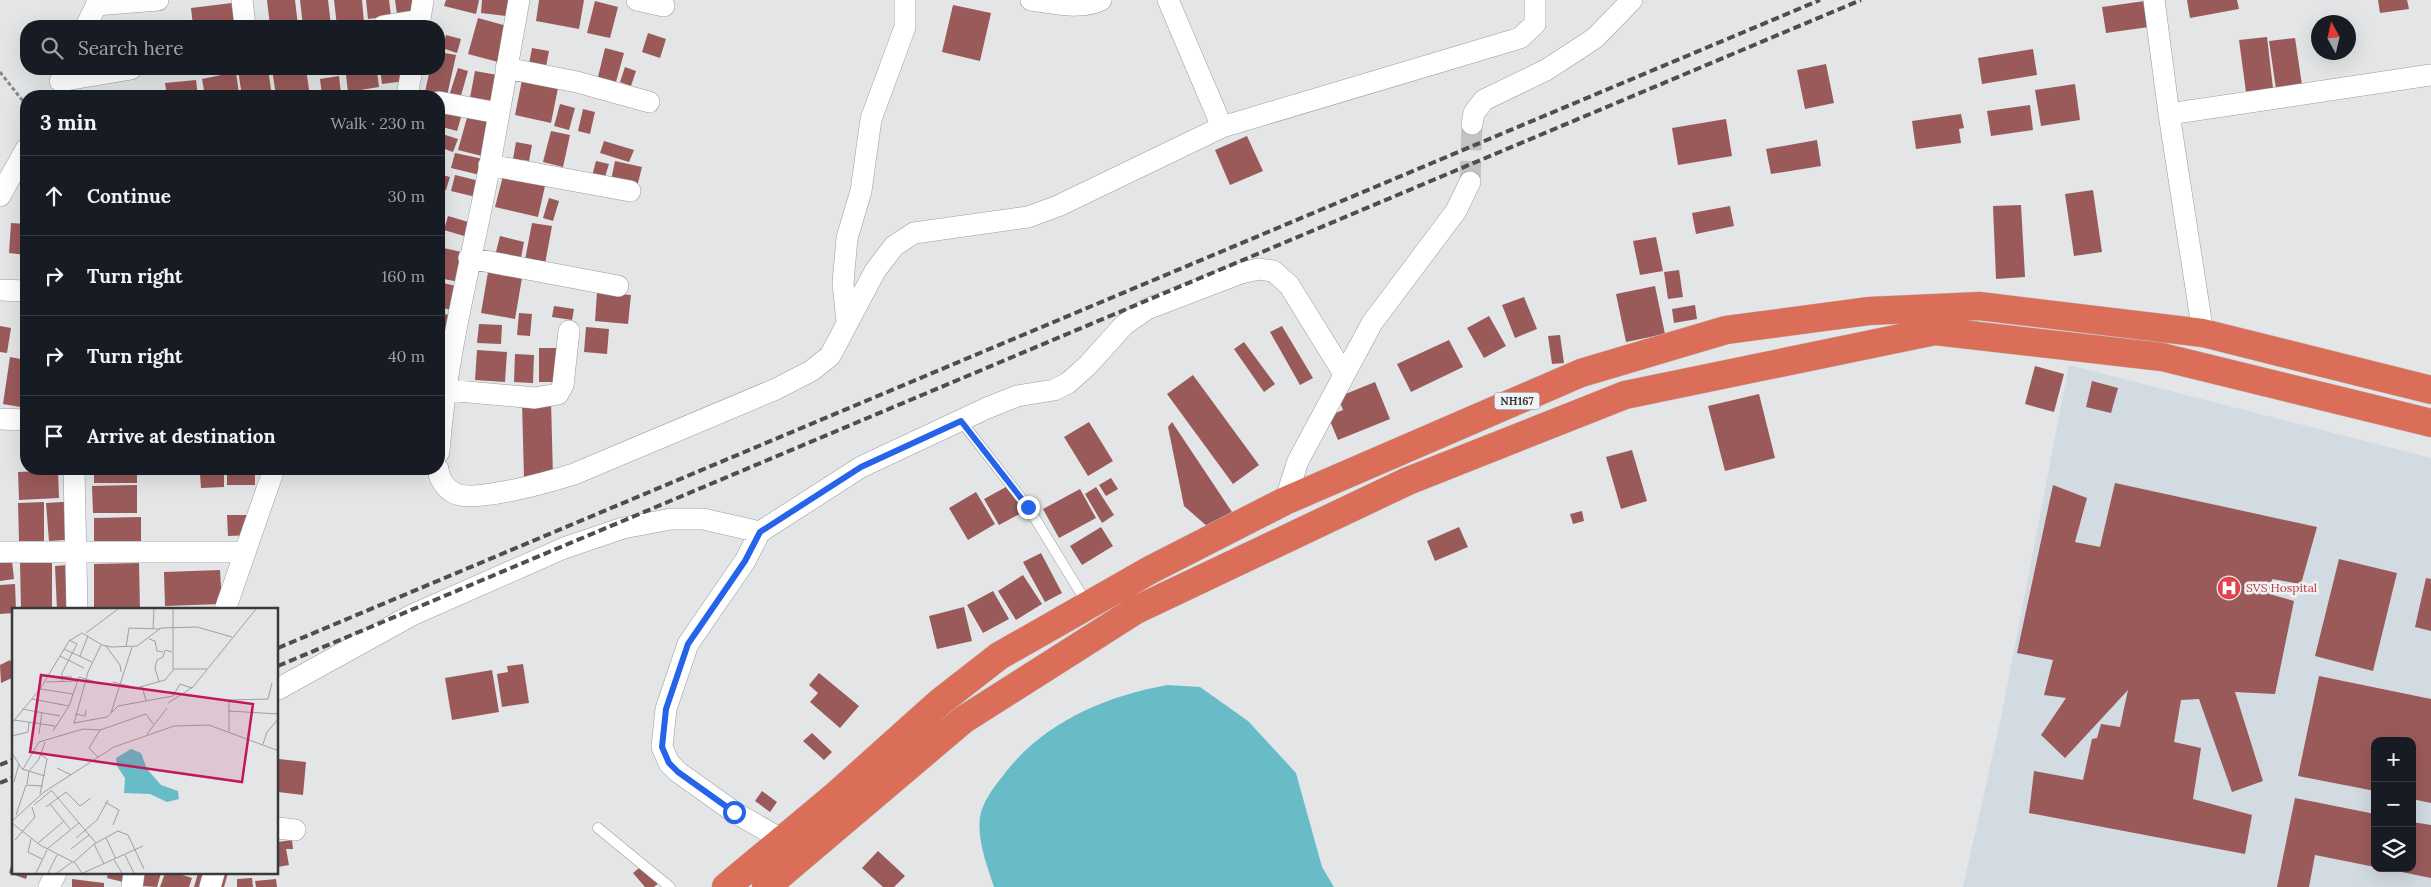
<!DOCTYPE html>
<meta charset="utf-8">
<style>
body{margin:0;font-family:Lora,serif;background:#242831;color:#f1f3f6}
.controls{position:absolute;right:15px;bottom:15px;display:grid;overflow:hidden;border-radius:10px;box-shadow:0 5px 20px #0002}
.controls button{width:45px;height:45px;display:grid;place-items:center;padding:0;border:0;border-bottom:1px solid #363941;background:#171b24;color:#f1f3f6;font:25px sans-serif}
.compass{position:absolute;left:2311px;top:15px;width:45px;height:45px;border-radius:50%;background:#171b24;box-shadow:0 5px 20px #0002;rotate:352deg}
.stop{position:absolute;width:15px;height:15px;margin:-11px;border:4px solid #2563eb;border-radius:50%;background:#fff}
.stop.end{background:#2563eb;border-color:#fff;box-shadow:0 1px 5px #0008}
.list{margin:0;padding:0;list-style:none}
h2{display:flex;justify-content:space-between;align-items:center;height:65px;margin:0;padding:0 20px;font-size:21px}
h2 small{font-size:16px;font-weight:400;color:#9ea1a6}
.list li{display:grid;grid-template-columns:32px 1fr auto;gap:15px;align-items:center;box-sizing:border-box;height:80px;padding:0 20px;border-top:1px solid #363941}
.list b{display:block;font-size:19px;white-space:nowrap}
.list em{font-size:16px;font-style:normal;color:#9ea1a6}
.icon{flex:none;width:28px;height:28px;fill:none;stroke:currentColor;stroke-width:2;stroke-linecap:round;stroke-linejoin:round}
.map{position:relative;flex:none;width:2431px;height:887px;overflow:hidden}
.search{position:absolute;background:#171b24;box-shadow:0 5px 20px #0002;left:20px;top:20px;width:425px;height:55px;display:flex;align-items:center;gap:12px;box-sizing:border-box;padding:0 18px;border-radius:20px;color:#9ea1a6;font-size:19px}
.panel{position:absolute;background:#171b24;box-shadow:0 5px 20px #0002;left:20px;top:90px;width:425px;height:385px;border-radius:20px}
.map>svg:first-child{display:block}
</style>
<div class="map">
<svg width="2431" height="887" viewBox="0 0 2431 887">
<rect width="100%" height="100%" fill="#e3e5e7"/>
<path fill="#d2dae2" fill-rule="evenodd" d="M 2069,365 L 2431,458 L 2431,887 L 1963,887 L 2001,718 ZM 2375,741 L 2412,741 L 2412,868 L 2375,868 Z"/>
<path fill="#67bcc8" d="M 1167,685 L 1200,687 L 1248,721 L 1296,773 L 1322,867 L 1334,887 L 994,887 C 987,865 977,841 980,817 C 982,803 994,787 1002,777 C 1042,723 1103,697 1167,685 Z"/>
<path fill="#9a5a5a" d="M 267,0 L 295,0 L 298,26 L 270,26 Z
M 300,0 L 328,0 L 331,26 L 303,26 Z
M 334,0 L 362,0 L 364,23 L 337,26 Z
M 366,0 L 389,0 L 391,16 L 368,19 Z
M 395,0 L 426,0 L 427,10 L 397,14 Z
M 446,0 L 479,0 L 476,14 L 444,6 Z
M 482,0 L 516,0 L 514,17 L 481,13 Z
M 539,0 L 584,0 L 579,29 L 536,21 Z
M 2152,0 L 2156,26 L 2106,33 L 2102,7 Z
M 2187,0 L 2237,0 L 2239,9 L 2190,18 Z
M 2378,0 L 2407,0 L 2409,9 L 2380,13 Z
M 595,1 L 618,7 L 610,38 L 587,33 Z
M 232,3 L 235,26 L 193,26 L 191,8 Z
M 953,5 L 991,13 L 980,61 L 942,52 Z
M 478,18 L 507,26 L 498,62 L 468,54 Z
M 182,20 L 182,26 L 165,26 L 165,22 Z
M 648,33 L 666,39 L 660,58 L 642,52 Z
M 446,35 L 461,39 L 457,53 L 442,48 Z
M 2267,37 L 2273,88 L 2246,92 L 2239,40 Z
M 2295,38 L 2302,85 L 2276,89 L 2269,41 Z
M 532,48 L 549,51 L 546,67 L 529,64 Z
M 605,48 L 624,53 L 616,82 L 598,77 Z
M 2033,49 L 2037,75 L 1982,84 L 1978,58 Z
M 439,52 L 456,55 L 447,96 L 425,92 L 430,69 L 439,69 Z
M 1826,64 L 1834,103 L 1805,109 L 1797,70 Z
M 625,67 L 636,71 L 631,86 L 620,82 Z
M 458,68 L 468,71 L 460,99 L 449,96 Z
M 245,69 L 268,69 L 272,96 L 242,96 L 238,70 Z
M 272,69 L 306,69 L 310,96 L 276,96 Z
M 380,69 L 403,69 L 405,81 L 382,84 Z
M 377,71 L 379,87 L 348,92 L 346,75 Z
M 475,71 L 503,76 L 497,108 L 469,103 Z
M 236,72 L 239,94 L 205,96 L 202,79 Z
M 339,76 L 341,94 L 322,96 L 320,79 Z
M 196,80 L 198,96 L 167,96 L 165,83 Z
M 522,80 L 558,88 L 551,123 L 515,115 Z
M 2075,84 L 2080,120 L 2041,126 L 2035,90 Z
M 560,104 L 575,108 L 569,130 L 554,126 Z
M 2030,105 L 2033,130 L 1991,136 L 1987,111 Z
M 439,108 L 462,114 L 457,131 L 439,126 Z
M 583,109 L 595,112 L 590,134 L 578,131 Z
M 468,114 L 491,119 L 482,156 L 458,150 Z
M 1961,114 L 1964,128 L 1959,129 L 1961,143 L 1916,149 L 1912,121 Z
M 1726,119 L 1732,156 L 1678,165 L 1672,128 Z
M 551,131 L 570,135 L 563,167 L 543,162 Z
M 439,133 L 458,139 L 453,152 L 439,147 Z
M 1247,136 L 1263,171 L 1230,185 L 1215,150 Z
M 1817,140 L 1821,166 L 1771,174 L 1766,149 Z
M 604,141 L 634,150 L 629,162 L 600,153 Z
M 516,142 L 532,145 L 529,161 L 513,159 Z
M 455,153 L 488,160 L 484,176 L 451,168 Z
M 596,161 L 609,164 L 604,180 L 592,176 Z
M 615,161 L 642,167 L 636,191 L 610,185 Z
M 439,174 L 450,177 L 446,190 L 439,188 Z
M 455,175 L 484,182 L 480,198 L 451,191 Z
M 503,176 L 545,186 L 538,217 L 495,207 Z
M 2093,190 L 2102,252 L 2074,256 L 2065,194 Z
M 549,198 L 559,201 L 553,221 L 543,218 Z
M 2021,205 L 2025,277 L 1996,279 L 1993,206 Z
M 1730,206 L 1734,226 L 1696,234 L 1692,213 Z
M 448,216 L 475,224 L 471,238 L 444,230 Z
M 11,223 L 26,224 L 26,255 L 9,253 Z
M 532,223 L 552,226 L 545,264 L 525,260 Z
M 500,236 L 524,242 L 521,258 L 496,252 Z
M 1656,237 L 1663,271 L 1640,275 L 1633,241 Z
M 439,247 L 466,253 L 459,282 L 439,278 Z
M 1679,270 L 1683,297 L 1668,299 L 1664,272 Z
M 488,272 L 522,278 L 515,319 L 481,313 Z
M 439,282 L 460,287 L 455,311 L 439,307 Z
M 1655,286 L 1665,334 L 1626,342 L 1616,294 Z
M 597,292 L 631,295 L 628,324 L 595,321 Z
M 1524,297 L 1537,329 L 1515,338 L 1502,305 Z
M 1695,305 L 1697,319 L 1674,323 L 1672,309 Z
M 554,306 L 574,309 L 572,320 L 552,317 Z
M 439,313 L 455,316 L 451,339 L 439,337 Z
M 519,313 L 532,314 L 530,336 L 517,335 Z
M 1489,316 L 1506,346 L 1484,358 L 1467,328 Z
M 479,324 L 502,325 L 501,344 L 477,343 Z
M 0,326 L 11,328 L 7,353 L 0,352 Z
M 1282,326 L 1313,378 L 1300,385 L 1270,332 Z
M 586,327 L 609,329 L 607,354 L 584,352 Z
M 1560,335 L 1564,363 L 1552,364 L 1548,336 Z
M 1449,340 L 1463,367 L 1411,392 L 1397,364 Z
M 1244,342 L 1275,384 L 1264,392 L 1234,349 Z
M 539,348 L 564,348 L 564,382 L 539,382 Z
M 477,350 L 507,352 L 505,382 L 475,380 Z
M 515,354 L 534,355 L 533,383 L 514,382 Z
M 10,357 L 26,360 L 26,408 L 3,404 Z
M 2035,366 L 2064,374 L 2054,412 L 2025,404 Z
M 1193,375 L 1259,465 L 1233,484 L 1167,394 Z
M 2092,381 L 2118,388 L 2111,413 L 2086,407 Z
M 1375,382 L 1390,419 L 1338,440 L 1328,416 L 1343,410 L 1338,397 Z
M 1759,394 L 1775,458 L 1725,471 L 1708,406 Z
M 551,401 L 553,477 L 524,478 L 522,402 Z
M 1089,422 L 1113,461 L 1088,476 L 1064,437 Z
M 1172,422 L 1232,512 L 1208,527 L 1184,506 L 1168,427 Z
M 1632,450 L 1647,501 L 1621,509 L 1606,457 Z
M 94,469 L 137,469 L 137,483 L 94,483 Z
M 227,469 L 255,469 L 255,485 L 227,485 Z
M 58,470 L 59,498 L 19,500 L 18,472 Z
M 224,473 L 224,487 L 201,488 L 200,474 Z
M 1111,478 L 1118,489 L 1106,496 L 1099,485 Z
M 1015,482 L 1029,509 L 999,525 L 984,499 Z
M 2115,483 L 2317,527 L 2301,584 L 2272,579 L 2273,595 L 2294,601 L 2275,694 L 2235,692 L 2263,781 L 2232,792 L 2199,699 L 2181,700 L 2174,742 L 2201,748 L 2193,799 L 2252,815 L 2245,854 L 2029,813 L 2034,771 L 2083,780 L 2092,739 L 2097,738 L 2101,724 L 2120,727 L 2128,690 L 2065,758 L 2041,735 L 2066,698 L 2044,695 L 2053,660 L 2017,653 L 2053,485 L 2087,498 L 2075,542 L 2100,547 Z
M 137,485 L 137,513 L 93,513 L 92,486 Z
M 1096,487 L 1114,515 L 1102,523 L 1085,494 Z
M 1080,489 L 1096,518 L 1059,538 L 1043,509 Z
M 976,492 L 995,524 L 968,540 L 949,508 Z
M 78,501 L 80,539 L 49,541 L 46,503 Z
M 44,502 L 44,541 L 19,541 L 18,503 Z
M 1582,511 L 1584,521 L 1573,524 L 1570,514 Z
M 227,515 L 252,515 L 253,535 L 228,536 Z
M 141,517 L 141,544 L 94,545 L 94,518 Z
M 1101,527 L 1113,546 L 1082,565 L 1070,546 Z
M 1459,527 L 1468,547 L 1435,561 L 1427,541 Z
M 1041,553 L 1062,593 L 1045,602 L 1023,562 Z
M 2339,559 L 2397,573 L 2373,671 L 2315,656 Z
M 12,561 L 14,579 L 0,581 L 0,562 Z
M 20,563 L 52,563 L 52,610 L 21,610 Z
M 139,563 L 140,610 L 94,610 L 94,564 Z
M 81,564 L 83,610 L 57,610 L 55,566 Z
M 220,570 L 222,604 L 165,606 L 164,572 Z
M 1023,575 L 1042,604 L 1016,620 L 998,591 Z
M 2426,578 L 2431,579 L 2431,631 L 2415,627 Z
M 15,584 L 16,610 L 14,610 L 14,613 L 0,614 L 0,585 Z
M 993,591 L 1009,619 L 983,633 L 967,605 Z
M 964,607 L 972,641 L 937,649 L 929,616 Z
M 10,660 L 14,669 L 14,677 L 1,683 L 0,665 Z
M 523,664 L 529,703 L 502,707 L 497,674 L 508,672 L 507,666 Z
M 492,670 L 499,712 L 452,720 L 445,678 Z
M 819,673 L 859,706 L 840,728 L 810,702 L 818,693 L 809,685 Z
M 2319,676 L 2431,699 L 2431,803 L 2412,799 L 2412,741 L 2375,741 L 2375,791 L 2298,776 Z
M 812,733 L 832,752 L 824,760 L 803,741 Z
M 279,759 L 306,762 L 303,795 L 278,792 Z
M 762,791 L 777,802 L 770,812 L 755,801 Z
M 2295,798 L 2375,814 L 2375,867 L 2315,855 L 2309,887 L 2277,887 Z
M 2412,822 L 2431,825 L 2431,878 L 2387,869 L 2412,868 Z
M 292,840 L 293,849 L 286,849 L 289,865 L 278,867 L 278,842 Z
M 878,851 L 905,876 L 894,887 L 883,887 L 862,868 Z
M 13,858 L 14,873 L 28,873 L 26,879 L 9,873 Z
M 644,864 L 660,882 L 654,887 L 645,887 L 633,873 Z
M 108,873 L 130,873 L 127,883 L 107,878 Z
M 144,873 L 161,873 L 157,887 L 141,886 Z
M 165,873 L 176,873 L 192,878 L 189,887 L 160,887 Z
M 198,873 L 228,873 L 224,887 L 194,887 Z
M 252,878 L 253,887 L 237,887 L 237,879 Z
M 72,879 L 104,883 L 104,887 L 72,887 Z
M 276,879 L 277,887 L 256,887 L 255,881 Z"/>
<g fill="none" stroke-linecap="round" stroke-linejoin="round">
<path stroke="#c1c3c4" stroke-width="21" stroke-dasharray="21 11" stroke-linecap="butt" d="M 1470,182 L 1472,124"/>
<g stroke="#9a9c9d" stroke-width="11">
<path id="lane" d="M 961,421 L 1028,507 L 1088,605
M 598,828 L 670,887"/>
</g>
<g stroke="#9a9c9d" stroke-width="22">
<path id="street" d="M 242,0 L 245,26
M 637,0 L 664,6
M 1031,0 C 1052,3 1082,10 1101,0
M 1168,0 L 1222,127
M 2154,0 L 2169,114 L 2203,333
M 96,5 L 158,0
M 86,26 L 99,0
M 383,26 L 420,20
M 419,26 L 423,0
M 506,68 L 577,82 L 649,102
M 60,81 L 131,69
M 407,96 L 412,69
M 439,102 L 498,113
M 2169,114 L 2431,75
M 1472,124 L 1474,113 L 1484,100 L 1546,70 L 1595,38 L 1632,0
M 489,165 L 630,191
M 0,196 L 26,149
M 469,258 L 618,286
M 0,290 L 26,291
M 847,322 L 843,283 L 847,238 L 861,191 L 871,119 L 905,27 L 905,0
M 446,390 L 535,398 L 558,394 L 563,385 L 569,331
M 0,419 L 26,420
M 439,452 C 446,354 472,260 490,164 C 500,110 509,55 519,0
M 74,469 L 77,610
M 438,469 C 439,479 445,488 454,493 C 473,504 552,481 574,474 L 776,389 L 811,371 L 830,356 L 875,271 L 894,246 L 914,233 L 1028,217 L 1058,206 L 1222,127 L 1520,38 L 1535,24 L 1535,0
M 1285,501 L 1298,461 L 1372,323 L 1456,211 L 1470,182
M 0,552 L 245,552
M 225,610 L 274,469
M 278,689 L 412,615 L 564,548 L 623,528 L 671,519 L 703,519 L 760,532
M 278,828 L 295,830
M 783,840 L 734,812 L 678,772 L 669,763 L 662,747 L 666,709 L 688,644 L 745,561 L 760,532 L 861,467 L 987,408 L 1017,396 L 1054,390 L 1068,383 L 1088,365 L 1124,325 L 1147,309 L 1241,273 L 1259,269 L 1273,271 L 1289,285 L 1344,374
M 49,887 L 56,873
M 132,887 L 134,873
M 210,887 L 214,873"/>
</g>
<g stroke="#bfc0c0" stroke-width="29">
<path id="highway" d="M 726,887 L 835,796 L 940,702 L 999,656 L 1150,570 L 1285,501 L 1581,373 L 1726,330 L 1869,311 L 1979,306 L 2203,333 L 2431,390
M 766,887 L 963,720 L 1136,610 L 1408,481 L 1625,395 L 1935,331 L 2162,357 L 2431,423"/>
</g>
<path stroke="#868788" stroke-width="3" stroke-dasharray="4 2.5" stroke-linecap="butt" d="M 0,72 L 26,105"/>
<use href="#lane" stroke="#fff" stroke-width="10"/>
<use href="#street" stroke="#fff" stroke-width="21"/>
<use href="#highway" stroke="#db6e58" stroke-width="28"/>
<path stroke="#4d4e4f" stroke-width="4" stroke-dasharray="8 4" stroke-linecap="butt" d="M 278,648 L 1820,0
M 278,666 L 1861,0
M 0,765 L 14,759
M 0,783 L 14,777"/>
</g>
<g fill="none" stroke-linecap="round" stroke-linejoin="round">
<path stroke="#2563eb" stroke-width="6" d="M 734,812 L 678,772 L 669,763 L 662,747 L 666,709 L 688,644 L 745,561 L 760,532 L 861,467 L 961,421 L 1028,507"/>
</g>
<defs>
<g id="hospital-disc" transform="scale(1.25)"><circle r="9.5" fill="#e0444e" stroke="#f0f2f4"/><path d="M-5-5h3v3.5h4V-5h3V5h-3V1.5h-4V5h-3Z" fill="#fff"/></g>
</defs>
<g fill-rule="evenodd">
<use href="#hospital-disc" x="2229" y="588"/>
</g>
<g text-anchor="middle" stroke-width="5" stroke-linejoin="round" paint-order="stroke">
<rect fill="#f0f2f4" stroke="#6f7072" stroke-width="1" x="1494.5" y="392.5" width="45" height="17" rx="4"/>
<g font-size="11" font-weight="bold" fill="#38393a">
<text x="1517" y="405">NH167</text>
</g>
<g font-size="12" fill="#be3a42" stroke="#f0f2f4" text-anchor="start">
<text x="2246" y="592">SVS Hospital</text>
</g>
</g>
<g transform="translate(12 608)">
<rect width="266" height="266" fill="#e3e5e7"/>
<path d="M 119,141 L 129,145 L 135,161 L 149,177 L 166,183 L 167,191 L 155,194 L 138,186 L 112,185 L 113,170 L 105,158 L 104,150 Z" fill="#67bcc8"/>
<path fill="none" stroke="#9fa0a2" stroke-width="1" d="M 161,1 L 161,61 L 195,61M 141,21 L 142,1M 74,25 L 106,1M 137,31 L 143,33 L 145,43 L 151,44M 89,37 L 76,64 L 62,115 L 95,109 L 106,98 L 161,88 L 168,76 L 180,80M 94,38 L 108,57 L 109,64M 114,39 L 117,20 L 148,21M 52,41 L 80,54M 48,48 L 72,60M 68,48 L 76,28M 37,68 L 60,69M 34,74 L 65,73M 50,74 L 50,65 L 65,36 L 57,32M 101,74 L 124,80 L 153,72 L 162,61M 147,74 L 143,60 L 145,52 L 151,49 L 153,42 L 160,44M 130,78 L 134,93M 28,81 L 61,86M 20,91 L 57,98M 156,95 L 181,79 L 244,1M 10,101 L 48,108M 216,103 L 267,106M 99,105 L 120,39M 63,106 L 73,108 L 74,102M 2,112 L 43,118M 0,115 L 28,81 L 57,33 L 70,25 L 90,37 L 99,39 L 125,38 L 149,20 L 185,19 L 220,29M 41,123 L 57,98 L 67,69 L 87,75M 217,123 L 217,92 L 256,91 L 260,75M 27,126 L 30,104M 135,126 L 155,100M 0,128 L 16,124 L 17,114M 251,136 L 255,124 L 267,110M 0,145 L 10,161 L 33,168M 86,149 L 77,140 L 88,122 L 134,106 L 141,116M 45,160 L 59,167M 11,161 L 27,134 L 71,121 L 88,122M 2,174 L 7,156M 15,176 L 17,163 L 27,151 L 33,134M 40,183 L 84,235M 28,186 L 35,151 L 29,147M 93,194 L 107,202 L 101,217M 38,196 L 58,221M 22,197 L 40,182M 34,199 L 54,184 L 68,198 L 79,190M 4,207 L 14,177 L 31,178M 0,213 L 32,184 L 102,139 L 162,118 L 197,117 L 267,143M 0,215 L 28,237 L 63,255 L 70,265M 64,230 L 85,212 L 96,192M 94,230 L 104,251M 19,231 L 16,244 L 30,251M 3,232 L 23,209 L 20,199M 26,235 L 52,213M 82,236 L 92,256M 35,241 L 67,215M 59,241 L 77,227M 113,247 L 122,265M 102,252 L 110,265M 62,254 L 82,236 L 106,223 L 116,227 L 132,261M 24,265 L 35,242M 36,265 L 45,247M 45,265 L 60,254M 71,265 L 131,238"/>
<path fill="#c2185b" fill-opacity="0.15" stroke="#c2185b" stroke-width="2.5" d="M 29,67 L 241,96 L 230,174 L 18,144 Z"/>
<rect width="266" height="266" fill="none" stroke="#38393a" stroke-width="2.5"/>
</g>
</svg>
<div class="controls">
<button>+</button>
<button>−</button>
<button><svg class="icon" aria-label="layers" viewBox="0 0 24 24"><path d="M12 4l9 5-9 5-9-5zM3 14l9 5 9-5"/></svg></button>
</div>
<svg class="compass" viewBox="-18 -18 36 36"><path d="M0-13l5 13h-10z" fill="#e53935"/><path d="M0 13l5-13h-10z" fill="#9ea1a6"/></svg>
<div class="stop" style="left:734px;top:812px"></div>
<div class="stop end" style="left:1028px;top:507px"></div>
<div class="search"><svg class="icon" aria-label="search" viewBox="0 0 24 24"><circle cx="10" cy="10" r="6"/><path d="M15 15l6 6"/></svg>Search here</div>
<section class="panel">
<h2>3 min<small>Walk · 230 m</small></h2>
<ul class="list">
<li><svg class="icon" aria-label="ahead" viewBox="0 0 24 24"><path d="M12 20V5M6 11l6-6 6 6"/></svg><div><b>Continue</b></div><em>30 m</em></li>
<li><svg class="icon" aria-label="right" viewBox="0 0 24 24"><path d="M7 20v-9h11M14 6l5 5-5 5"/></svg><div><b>Turn right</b></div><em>160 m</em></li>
<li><svg class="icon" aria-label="right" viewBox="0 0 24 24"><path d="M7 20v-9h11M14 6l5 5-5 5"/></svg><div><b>Turn right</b></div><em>40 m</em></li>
<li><svg class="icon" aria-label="arrive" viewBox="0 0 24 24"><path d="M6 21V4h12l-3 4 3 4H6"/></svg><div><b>Arrive at destination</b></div></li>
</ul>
</section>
</div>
